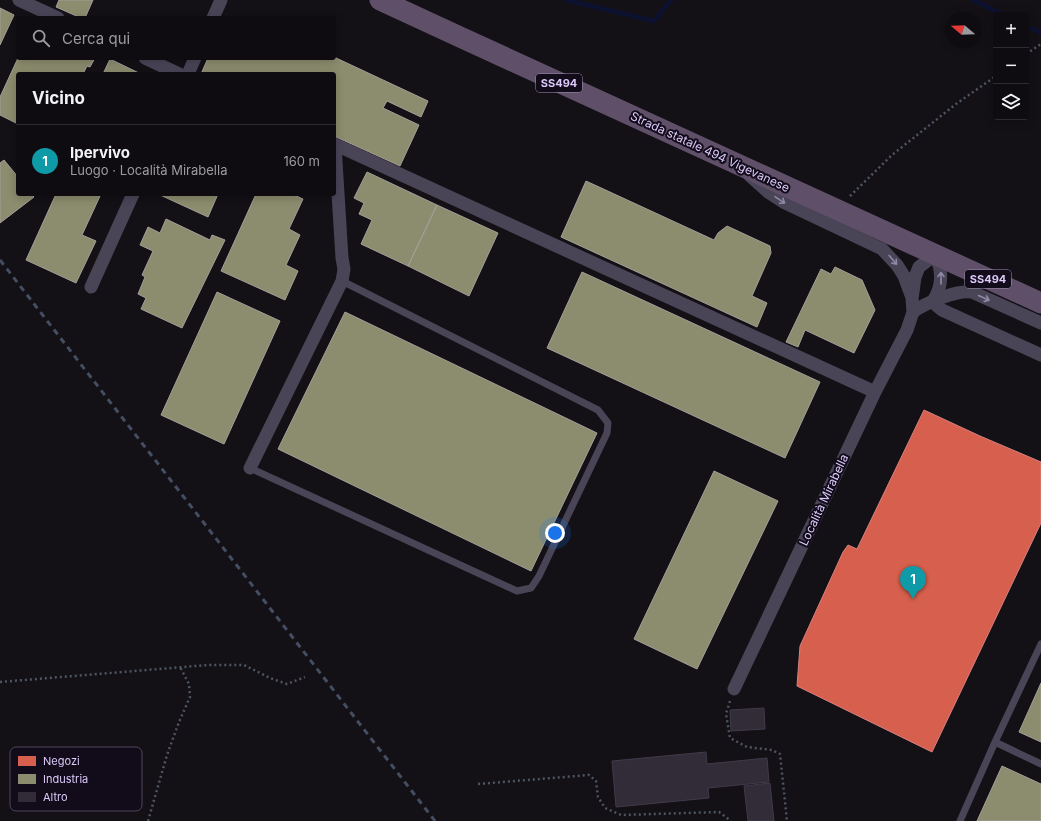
<!DOCTYPE html>
<html lang="it">
<meta charset="utf-8">
<style>
body{margin:0;font-family:Inter,sans-serif;background:#1c1a1e;color:#f1f3f6}
.controls{position:absolute;right:12px;top:12px;display:grid;overflow:hidden;border-radius:4px;box-shadow:0 2px 10px #0003}
.controls button{width:36px;height:36px;display:grid;place-items:center;padding:0;border:0;border-bottom:1px solid #2e2c30;background:#0e0c10;color:#f1f3f6;font:20px sans-serif}
.compass{position:absolute;left:945px;top:12px;width:36px;height:36px;border-radius:50%;background:#0e0c10;box-shadow:0 2px 10px #0003;rotate:289deg}
.you{position:absolute;left:555px;top:533px;width:14px;height:14px;margin:-10px;border:3px solid #fff;border-radius:50%;background:#1a73e8;box-shadow:0 0 0 6px #1a73e833}
.badge{display:grid;place-items:center;width:26px;height:26px;border-radius:50%;background:#9589aa;color:#fff;font-size:13px;font-weight:700}
.pin{position:absolute;translate:-50% -33px;filter:drop-shadow(0 1px 2px #0008)}
.pin::after{content:'';position:absolute;top:21px;width:14px;height:12px;background:inherit;clip-path:polygon(0 0,100% 0,50% 100%)}
.list{margin:0;padding:0;list-style:none}
h2{display:flex;justify-content:space-between;align-items:center;height:52px;margin:0;padding:0 16px;font-size:17px}
h2 small{font-size:13px;font-weight:400;color:#9b9b9f}
.list li{display:grid;grid-template-columns:26px 1fr auto;gap:12px;align-items:center;box-sizing:border-box;height:72px;padding:0 16px;border-top:1px solid #2e2c30}
.list b{display:block;font-size:15px;white-space:nowrap}
.list p{margin:0;font-size:13px;white-space:nowrap;color:#9b9b9f}
.list em{font-size:13px;font-style:normal;color:#9b9b9f}
.icon{flex:none;width:22px;height:22px;fill:none;stroke:currentColor;stroke-width:2;stroke-linecap:round;stroke-linejoin:round}
.map{position:relative;flex:none;width:1041px;height:821px;overflow:hidden}
.search{position:absolute;background:#0e0c10;box-shadow:0 2px 10px #0003;left:16px;top:16px;width:320px;height:44px;display:flex;align-items:center;gap:10px;box-sizing:border-box;padding:0 14px;border-radius:4px;color:#9b9b9f;font-size:15px}
.panel{position:absolute;background:#0e0c10;box-shadow:0 2px 10px #0003;left:16px;top:72px;width:320px;height:124px;border-radius:4px}
.map>svg:first-child{display:block}
</style>
<div class="map">
<svg width="1041" height="821" viewBox="0 0 1041 821">
<rect width="100%" height="100%" fill="#131016"/>
<path fill="#d6604d" stroke="#d88081" d="M 924,410 L 980,436 L 1041,462 L 1041,523 L 932,752 L 797,686 L 800,646 L 843,552 L 848,545 L 857,549 Z"/>
<path fill="#8c8c6e" stroke="#a49f98" d="M 59,0 L 93,0 L 85,18 L 81,18 L 56,7 Z
M 0,8 L 14,15 L 0,45 Z
M 334,57 L 428,101 L 421,117 L 387,101 L 383,108 L 419,125 L 400,166 L 334,136 L 334,74 L 201,74 L 208,58 Z
M 18,58 L 95,58 L 90,67 L 87,66 L 83,74 L 18,74 L 18,124 L 0,115 L 0,97 Z
M 110,59 L 141,74 L 103,74 Z
M 4,160 L 18,177 L 18,194 L 31,194 L 34,197 L 0,223 L 0,163 Z
M 367,172 L 437,205 L 408,266 L 361,244 L 372,220 L 359,214 L 364,203 L 354,198 Z
M 586,181 L 714,240 L 718,233 L 727,226 L 770,246 L 771,253 L 752,296 L 767,303 L 757,327 L 561,237 Z
M 56,194 L 101,194 L 82,235 L 96,241 L 76,283 L 26,260 Z
M 158,194 L 218,194 L 208,217 Z
M 256,194 L 292,194 L 303,199 L 289,229 L 300,235 L 286,265 L 298,271 L 285,300 L 221,271 Z
M 437,205 L 498,233 L 469,296 L 408,266 Z
M 166,219 L 210,240 L 212,235 L 225,240 L 182,328 L 141,309 L 146,298 L 138,294 L 145,277 L 142,275 L 153,251 L 140,245 L 148,227 L 160,233 Z
M 835,267 L 862,280 L 875,310 L 854,353 L 805,330 L 798,347 L 786,342 L 821,269 L 831,274 Z
M 582,272 L 820,382 L 785,458 L 547,348 Z
M 217,292 L 280,321 L 224,444 L 161,415 Z
M 345,312 L 597,433 L 531,571 L 278,449 Z
M 714,471 L 778,501 L 697,669 L 634,639 Z
M 1041,683 L 1041,742 L 1019,732 Z
M 1002,766 L 1041,784 L 1041,821 L 977,821 Z"/>
<g fill="none" stroke-linecap="round" stroke-linejoin="round">
<path stroke="#0d1130" stroke-width="4.5" d="M 566,0 L 654,21 L 671,0
M 973,0 L 1004,15
M 1026,26 L 1041,33"/>
</g>
<path fill="#322c39" stroke="#413a4a" d="M 764,708 L 765,729 L 731,731 L 730,710 Z
M 706,752 L 707,764 L 767,758 L 769,782 L 708,788 L 709,798 L 616,807 L 612,761 Z
M 770,783 L 774,821 L 748,821 L 744,786 Z"/>
<g fill="none" stroke-linecap="round" stroke-linejoin="round">
<path stroke="#4e5663" stroke-width="2.5" stroke-dasharray="2 3" stroke-linecap="butt" d="M 1026,54 L 1041,44
M 850,196 L 892,155 L 956,104 L 996,76
M 0,682 L 208,665 L 244,665 L 270,678 L 287,684 L 305,677
M 730,701 L 726,714 L 730,738 L 747,747 L 772,750 L 780,754 L 787,821
M 478,784 L 589,775 L 596,781 L 598,797 L 605,808 L 621,815 L 719,812 L 731,821
M 148,821 L 167,755 L 179,722 L 190,697 L 189,684 L 180,667"/>
<path stroke="#494557" stroke-width="7" d="M 250,468 L 517,591 L 531,588 L 539,576 L 607,433 L 608,423 L 598,410 L 342,281
M 1041,644 L 995,742 L 1041,764
M 960,821 L 995,742"/>
<path stroke="#494557" stroke-width="13" d="M 19,0 L 58,18
M 213,18 L 221,0
M 145,58 L 179,74
M 188,74 L 195,58
M 334,144 L 875,392
M 750,176 L 768,192 L 785,203 L 882,249 L 897,265 L 904,276 L 911,295
M 91,287 L 133,194
M 933,301 L 937,306 L 942,310 L 1041,355
M 913,312 C 925,303 956,290 972,292 L 1041,323
M 250,468 L 342,281 L 344,269 L 342,258 L 335,145
M 734,689 L 875,392 L 907,330 L 913,312 L 912,299 L 915,277 L 919,267 L 935,255 C 943,271 943,286 933,301"/>
<path stroke="#5f4f68" stroke-width="21" d="M 380,0 C 600,102 821,202 1041,303"/>
<path stroke="#444e60" stroke-width="3" stroke-dasharray="6 5" stroke-linecap="butt" d="M 0,260 L 435,821"/>
</g>
<defs><path id="oneway-shaft" d="M-6 0H5M1.5-3L5.5 0L1.5 3" fill="none" stroke-width="1.6" stroke-linecap="round" stroke-linejoin="round"/></defs>
<g stroke="#9288a8">
<use href="#oneway-shaft" transform="translate(780 200) rotate(34)"/>
<use href="#oneway-shaft" transform="translate(893 260) rotate(50)"/>
<use href="#oneway-shaft" transform="translate(941 278) rotate(-90)"/>
<use href="#oneway-shaft" transform="translate(984 298) rotate(24)"/>
</g>
<g text-anchor="middle" stroke-width="4" stroke-linejoin="round" paint-order="stroke">
<g fill="#120c1a" stroke="#9f91b7" stroke-width="1">
<rect x="536" y="74" width="46" height="18" rx="3"/>
<rect x="965" y="270" width="46" height="18" rx="3"/>
</g>
<g font-size="11" font-weight="bold" fill="#dbcafa">
<text x="559" y="87">SS494</text>
<text x="988" y="283">SS494</text>
</g>
<g font-size="12" fill="#dbcafa" stroke="#120c1a">
<text transform="translate(710 152) rotate(25)" y="4">Strada statale 494 Vigevanese</text>
<text transform="translate(824 500) rotate(-65)" y="4">Località Mirabella</text>
</g>
</g>
<rect x="10" y="747" width="132" height="64" rx="6" fill="#120c1a" stroke="#4e455d" stroke-width="1"/>
<rect x="18" y="756" width="18" height="10" fill="#d6604d"/>
<rect x="18" y="774" width="18" height="10" fill="#8c8c6e"/>
<rect x="18" y="792" width="18" height="10" fill="#322c39"/>
<g font-size="11" fill="#dbcafa">
<text x="43" y="765">Negozi</text>
<text x="43" y="783">Industria</text>
<text x="43" y="801">Altro</text>
</g>
</svg>
<div class="controls">
<button>+</button>
<button>−</button>
<button><svg class="icon" aria-label="layers" viewBox="0 0 24 24"><path d="M12 4l9 5-9 5-9-5zM3 14l9 5 9-5"/></svg></button>
</div>
<svg class="compass" viewBox="-18 -18 36 36"><path d="M0-13l5 13h-10z" fill="#e53935"/><path d="M0 13l5-13h-10z" fill="#9b9b9f"/></svg>
<div class="you"></div>
<div class="pin badge" style="left:913px;top:599px;background:#0f9aa8">1</div>
<div class="search"><svg class="icon" aria-label="search" viewBox="0 0 24 24"><circle cx="10" cy="10" r="6"/><path d="M15 15l6 6"/></svg>Cerca qui</div>
<section class="panel">
<h2>Vicino<small></small></h2>
<ul class="list">
<li><span class="badge" style="background:#0f9aa8">1</span><div><b>Ipervivo</b><p>Luogo · Località Mirabella</p></div><em>160 m</em></li>
</ul>
</section>
</div>
